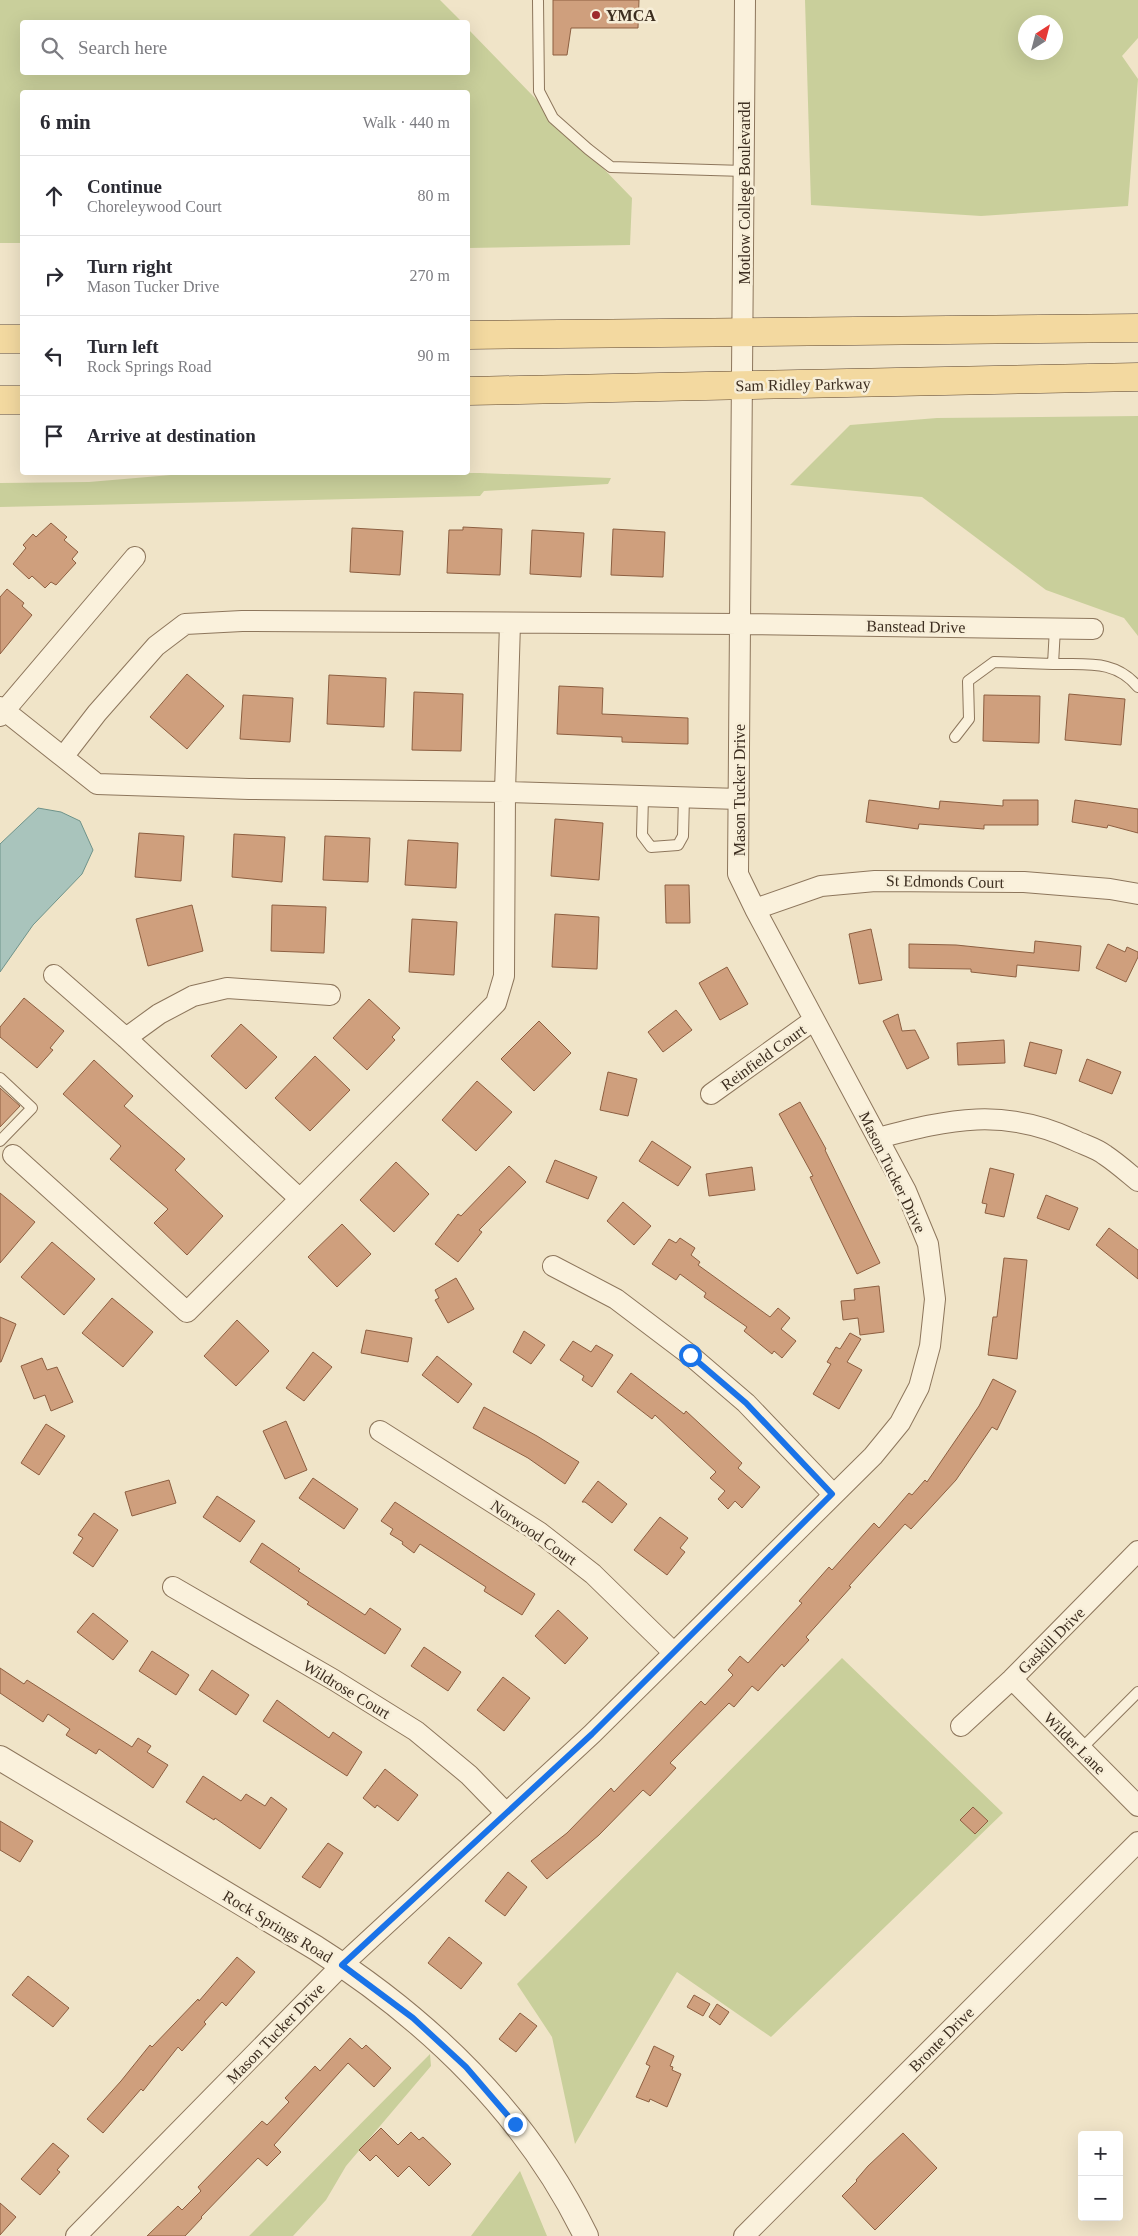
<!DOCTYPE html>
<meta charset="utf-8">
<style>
body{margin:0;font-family:"Times New Roman",serif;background:#f7f7f7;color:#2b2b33}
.controls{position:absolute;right:15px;bottom:15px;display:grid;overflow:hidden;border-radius:5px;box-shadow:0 5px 20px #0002}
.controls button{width:45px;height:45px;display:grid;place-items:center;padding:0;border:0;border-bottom:1px solid #e1e1e2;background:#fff;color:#2b2b33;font:25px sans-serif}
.compass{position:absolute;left:1018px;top:15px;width:45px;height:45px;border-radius:50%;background:#fff;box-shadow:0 5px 20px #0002;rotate:36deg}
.stop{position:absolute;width:15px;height:15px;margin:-11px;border:4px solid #1a73e8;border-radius:50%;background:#fff}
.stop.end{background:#1a73e8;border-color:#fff;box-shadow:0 1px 5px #0008}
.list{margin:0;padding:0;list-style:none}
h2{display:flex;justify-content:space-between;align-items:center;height:65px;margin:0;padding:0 20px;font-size:21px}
h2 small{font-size:16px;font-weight:400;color:#7c7c81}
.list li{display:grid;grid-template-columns:32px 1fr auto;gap:15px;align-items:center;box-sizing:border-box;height:80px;padding:0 20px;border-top:1px solid #e1e1e2}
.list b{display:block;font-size:19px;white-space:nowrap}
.list p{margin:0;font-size:16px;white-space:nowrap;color:#7c7c81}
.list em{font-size:16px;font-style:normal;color:#7c7c81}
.icon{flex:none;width:28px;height:28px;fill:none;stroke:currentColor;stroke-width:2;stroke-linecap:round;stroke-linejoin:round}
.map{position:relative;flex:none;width:1138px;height:2236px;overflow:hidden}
.search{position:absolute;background:#fff;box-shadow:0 5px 20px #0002;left:20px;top:20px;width:450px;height:55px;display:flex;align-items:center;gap:12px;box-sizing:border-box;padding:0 18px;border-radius:5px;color:#7c7c81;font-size:19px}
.panel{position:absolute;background:#fff;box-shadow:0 5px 20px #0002;left:20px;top:90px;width:450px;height:385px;border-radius:5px}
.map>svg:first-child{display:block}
</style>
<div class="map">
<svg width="1138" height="2236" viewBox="0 0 1138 2236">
<rect width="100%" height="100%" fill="#f0e4c8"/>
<path fill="#c9cf9b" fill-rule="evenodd" d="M 0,0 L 440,0 L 462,22 L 22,22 L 22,72 L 468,72 L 468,29 L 632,198 L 630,245 L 468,248 L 468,92 L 22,92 L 22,243 L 0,243 Z
M 805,0 L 1138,0 L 1138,38 L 1122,56 L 1138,79 L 1128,206 L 981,216 L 811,205 ZM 1026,22 L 1056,22 L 1056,52 L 1026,52 Z
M 1138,416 L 1138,636 L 1124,618 L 1046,590 L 922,497 L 790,485 L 850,425 L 937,418 Z
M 174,473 L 480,473 L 611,478 L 608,484 L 484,491 L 480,496 L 0,507 L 0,483 L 89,482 L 171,475 Z
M 842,1658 L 1003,1813 L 771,2037 L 677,1972 L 575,2144 L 552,2037 L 517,1984 Z
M 430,2054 L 431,2066 L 346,2166 L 326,2200 L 293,2236 L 249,2236 Z
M 520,2171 L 547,2236 L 471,2236 Z"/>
<path fill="#a9c4bc" stroke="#6f938a" d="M 38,808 L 61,812 L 80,821 L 93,850 L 82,874 L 33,925 L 0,972 L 0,844 Z"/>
<path fill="#cf9f7d" stroke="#8d5f41" d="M 553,0 L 639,0 L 638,28 L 571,28 L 567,55 L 553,55 Z
M 51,523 L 67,537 L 64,540 L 78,552 L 72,559 L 76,563 L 56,585 L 51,582 L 45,588 L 32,576 L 29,579 L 13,564 L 26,548 L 23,545 L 33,534 L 36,537 Z
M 463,527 L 502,529 L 500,575 L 447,573 L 449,530 L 463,530 Z
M 352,528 L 403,531 L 400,575 L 350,572 Z
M 613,529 L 665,532 L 663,577 L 611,575 Z
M 532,530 L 584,533 L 581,577 L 530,574 Z
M 7,589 L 24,603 L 22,606 L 32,615 L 0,654 L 0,597 Z
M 187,674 L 224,706 L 187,749 L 150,717 Z
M 329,675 L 386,678 L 384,727 L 327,724 Z
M 559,686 L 603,688 L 602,714 L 688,718 L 688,744 L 622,742 L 622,737 L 557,734 Z
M 414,692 L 463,694 L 461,751 L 412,750 Z
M 1069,694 L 1125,699 L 1121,745 L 1065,740 Z
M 243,695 L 293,698 L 290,742 L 240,739 Z
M 984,695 L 1040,696 L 1039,743 L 983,741 Z
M 869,800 L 939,809 L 940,801 L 1003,806 L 1003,800 L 1038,800 L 1038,825 L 984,825 L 984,829 L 919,824 L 918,829 L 866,822 Z
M 1075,800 L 1138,809 L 1138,833 L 1108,825 L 1107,828 L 1072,822 Z
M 555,819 L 603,823 L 599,880 L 551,876 Z
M 139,833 L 184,836 L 181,881 L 135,877 Z
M 234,834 L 285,837 L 282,882 L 232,877 Z
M 325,836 L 370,838 L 368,882 L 323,880 Z
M 408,840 L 458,843 L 456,888 L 405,885 Z
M 665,885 L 689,885 L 690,923 L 666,923 Z
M 192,905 L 203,951 L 148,966 L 136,919 Z
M 272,905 L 326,907 L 324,953 L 271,951 Z
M 555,914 L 599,917 L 597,969 L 552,967 Z
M 412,919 L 457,922 L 454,975 L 409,972 Z
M 871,929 L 882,980 L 859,984 L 849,934 Z
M 1035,941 L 1081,946 L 1079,971 L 1017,965 L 1016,977 L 971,972 L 971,969 L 909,968 L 909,944 L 956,945 L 1034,953 Z
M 1108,944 L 1125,952 L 1127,947 L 1138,952 L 1138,957 L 1126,982 L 1096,968 Z
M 727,967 L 748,1004 L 720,1020 L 699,983 Z
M 24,998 L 64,1031 L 50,1048 L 53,1050 L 37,1068 L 0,1037 L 0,1027 Z
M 369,999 L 400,1028 L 392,1037 L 395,1040 L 367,1070 L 333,1038 Z
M 676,1010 L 692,1030 L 663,1052 L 648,1032 Z
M 898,1014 L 902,1031 L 915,1030 L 929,1058 L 907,1069 L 883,1021 Z
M 539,1021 L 571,1053 L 534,1091 L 501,1059 Z
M 241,1024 L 277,1057 L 246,1089 L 211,1056 Z
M 1004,1040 L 1005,1063 L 958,1065 L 957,1043 Z
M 1030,1042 L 1062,1050 L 1056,1074 L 1024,1066 Z
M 315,1056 L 350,1090 L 310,1131 L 275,1098 Z
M 1087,1059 L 1121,1072 L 1112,1094 L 1079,1081 Z
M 94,1060 L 133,1096 L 124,1106 L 185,1159 L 175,1170 L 223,1216 L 187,1255 L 154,1223 L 168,1209 L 110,1159 L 121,1146 L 63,1094 Z
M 608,1072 L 637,1079 L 628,1116 L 600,1110 Z
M 477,1081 L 512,1112 L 476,1151 L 442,1120 Z
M 0,1088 L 20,1106 L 0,1127 Z
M 800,1102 L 826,1149 L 825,1150 L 880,1263 L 857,1274 L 810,1177 L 813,1176 L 779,1114 Z
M 652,1141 L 691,1167 L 678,1186 L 639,1161 Z
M 555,1160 L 597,1177 L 588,1199 L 546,1182 Z
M 396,1162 L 429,1194 L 394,1232 L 360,1200 Z
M 509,1166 L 526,1182 L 479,1230 L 482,1232 L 458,1262 L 435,1244 L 458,1214 L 461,1216 Z
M 752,1167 L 755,1190 L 709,1196 L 706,1174 Z
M 990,1168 L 1014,1174 L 1004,1217 L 985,1213 L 987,1204 L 982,1203 Z
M 0,1193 L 35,1222 L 0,1263 Z
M 1046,1195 L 1078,1208 L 1069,1230 L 1037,1218 Z
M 623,1202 L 651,1226 L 634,1245 L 607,1221 Z
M 342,1224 L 371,1254 L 337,1287 L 308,1257 Z
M 1109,1228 L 1138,1250 L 1138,1279 L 1096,1245 Z
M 680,1238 L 695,1248 L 691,1255 L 700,1262 L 698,1265 L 770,1317 L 778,1308 L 790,1318 L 781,1329 L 796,1341 L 782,1358 L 774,1351 L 772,1354 L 744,1331 L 747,1327 L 704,1297 L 706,1293 L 680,1274 L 676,1280 L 652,1264 L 669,1239 L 676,1243 Z
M 52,1242 L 95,1279 L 64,1315 L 21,1277 Z
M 1004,1258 L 1027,1260 L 1017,1359 L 988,1355 L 993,1317 L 997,1317 Z
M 456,1278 L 474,1309 L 448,1323 L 435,1300 L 439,1298 L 435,1290 Z
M 879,1286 L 884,1332 L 860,1335 L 858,1318 L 843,1320 L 841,1301 L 855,1300 L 854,1289 Z
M 112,1298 L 153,1332 L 123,1367 L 82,1333 Z
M 0,1317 L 16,1324 L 1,1362 L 0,1362 Z
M 237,1320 L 269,1351 L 236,1386 L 204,1356 Z
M 366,1330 L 412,1338 L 408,1362 L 361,1353 Z
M 524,1331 L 545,1345 L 531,1364 L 513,1352 Z
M 850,1333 L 861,1339 L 847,1362 L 862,1370 L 839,1409 L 813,1394 L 831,1364 L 827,1362 L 836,1347 L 840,1349 Z
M 573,1341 L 591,1352 L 596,1345 L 613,1355 L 592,1387 L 582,1380 L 584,1376 L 560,1360 Z
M 313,1352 L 332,1367 L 304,1401 L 286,1388 Z
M 437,1356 L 472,1384 L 458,1403 L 422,1375 Z
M 42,1358 L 47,1370 L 57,1367 L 73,1402 L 51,1411 L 45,1395 L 34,1399 L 21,1366 Z
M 631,1373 L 684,1414 L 686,1411 L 742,1463 L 738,1468 L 760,1487 L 742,1508 L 735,1501 L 728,1509 L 718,1499 L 725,1491 L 710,1478 L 716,1472 L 655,1415 L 652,1419 L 617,1392 Z
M 993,1379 L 1016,1391 L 997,1430 L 992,1427 L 956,1480 L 911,1529 L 905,1524 L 849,1586 L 851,1587 L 806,1637 L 809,1640 L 784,1667 L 782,1664 L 758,1691 L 752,1686 L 734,1707 L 729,1703 L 670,1763 L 676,1768 L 650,1796 L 643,1790 L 599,1835 L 547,1879 L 531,1861 L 567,1833 L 611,1788 L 614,1792 L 701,1701 L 705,1705 L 733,1675 L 728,1670 L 740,1656 L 748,1663 L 802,1603 L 799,1601 L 829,1567 L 832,1570 L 874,1523 L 879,1528 L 909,1493 L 912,1495 L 925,1480 L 927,1482 L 979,1406 Z
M 484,1407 L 537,1436 L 579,1462 L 565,1484 L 528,1458 L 473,1428 Z
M 286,1421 L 307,1470 L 285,1479 L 263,1431 Z
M 46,1424 L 65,1436 L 39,1475 L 21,1463 Z
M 313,1478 L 358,1509 L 344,1529 L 299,1498 Z
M 169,1480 L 176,1503 L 132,1516 L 125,1492 Z
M 598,1481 L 627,1504 L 612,1523 L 585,1502 L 582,1502 Z
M 217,1496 L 255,1521 L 240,1542 L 203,1517 Z
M 395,1502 L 535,1594 L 522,1615 L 484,1591 L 486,1587 L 420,1544 L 414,1553 L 402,1544 L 403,1542 L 390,1534 L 393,1529 L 381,1521 Z
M 94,1513 L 118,1530 L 93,1567 L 73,1553 L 83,1538 L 78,1535 Z
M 660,1517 L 688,1538 L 680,1548 L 685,1552 L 667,1575 L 634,1550 Z
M 262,1543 L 300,1569 L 298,1571 L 365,1615 L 370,1608 L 401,1629 L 385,1654 L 307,1604 L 309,1602 L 250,1562 Z
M 558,1610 L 588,1638 L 565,1664 L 535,1636 Z
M 93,1613 L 128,1641 L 113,1660 L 77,1632 Z
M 424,1647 L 461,1672 L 448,1691 L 411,1666 Z
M 152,1651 L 189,1675 L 176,1695 L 139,1671 Z
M 0,1668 L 24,1684 L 27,1680 L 132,1747 L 138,1738 L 151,1746 L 147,1752 L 168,1765 L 153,1788 L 99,1749 L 96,1754 L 66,1735 L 70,1729 L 48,1714 L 43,1722 L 0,1693 Z
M 212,1670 L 249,1695 L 236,1715 L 199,1690 Z
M 503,1677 L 530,1698 L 504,1731 L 477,1710 Z
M 277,1700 L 329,1738 L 333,1732 L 362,1752 L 347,1776 L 263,1721 Z
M 385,1769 L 418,1795 L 398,1821 L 377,1805 L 375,1808 L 363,1798 Z
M 203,1776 L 241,1801 L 246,1794 L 265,1806 L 271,1797 L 287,1809 L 260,1849 L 215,1818 L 214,1820 L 186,1802 Z
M 973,1807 L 988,1821 L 975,1834 L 960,1820 Z
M 0,1821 L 33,1841 L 20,1862 L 0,1850 Z
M 328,1843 L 343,1853 L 320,1888 L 302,1877 Z
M 508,1872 L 527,1887 L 505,1916 L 485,1901 Z
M 449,1937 L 482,1963 L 461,1989 L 428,1963 Z
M 237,1957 L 255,1972 L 226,2006 L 222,2002 L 204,2022 L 206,2024 L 182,2051 L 178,2047 L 143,2091 L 141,2089 L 103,2133 L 87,2119 L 121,2081 L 150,2045 L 152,2047 L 198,1999 L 199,2001 Z
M 28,1976 L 69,2008 L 53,2027 L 12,1995 Z
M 694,1995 L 710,2004 L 703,2016 L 687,2007 Z
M 717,2004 L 729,2012 L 720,2025 L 709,2017 Z
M 520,2013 L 537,2026 L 516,2052 L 499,2039 Z
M 350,2038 L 362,2049 L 366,2045 L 391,2068 L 374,2087 L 348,2063 L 274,2145 L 281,2152 L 267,2166 L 258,2158 L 201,2217 L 202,2218 L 185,2236 L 147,2236 L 178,2206 L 182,2210 L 201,2191 L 198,2187 L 228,2156 L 262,2121 L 267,2125 L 289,2102 L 285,2098 L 315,2066 L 320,2071 Z
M 654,2046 L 674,2056 L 670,2066 L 673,2067 L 672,2070 L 681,2074 L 667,2107 L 650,2099 L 649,2102 L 636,2097 L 650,2066 L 646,2064 Z
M 381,2128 L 398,2145 L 411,2132 L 419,2140 L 423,2137 L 451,2164 L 429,2186 L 409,2166 L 398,2177 L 376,2155 L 370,2161 L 359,2150 Z
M 903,2133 L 937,2168 L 875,2230 L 842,2196 L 857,2181 L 856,2180 L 868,2166 Z
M 53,2143 L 69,2156 L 57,2170 L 60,2172 L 40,2195 L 21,2179 Z
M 0,2203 L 16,2217 L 0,2235 Z"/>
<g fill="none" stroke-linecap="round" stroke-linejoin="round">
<g stroke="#8d765c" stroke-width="12">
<path id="service" d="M 538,1 L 539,91 L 553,118 L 588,149 L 611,167 L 744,171
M 1053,664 C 1086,665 1115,659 1138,687
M 955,737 L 969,719 L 968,681 L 994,662 L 1053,664 L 1055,628
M 643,796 L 642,835 L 651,847 L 678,845 L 683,836 L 684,797
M 0,1078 L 32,1108 L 0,1141
M 1081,1749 L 1138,1692"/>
</g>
<g stroke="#8d765c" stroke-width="22">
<path id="minor" d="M 0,707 L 63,757
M 0,716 L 135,557
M 739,799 L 505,792 L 249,789 L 97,784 L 63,757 L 97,713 L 156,646 L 185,624 L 242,621 L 739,624 L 1093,629
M 755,909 L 821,886 L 875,881 L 1024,882 L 1110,889 L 1138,894
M 54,975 L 126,1038 L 300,1199
M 126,1038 L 159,1014 L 193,996 L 227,988 L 330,995
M 711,1094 L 814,1020
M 878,1138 C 950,1119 1004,1107 1074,1140 C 1084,1145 1096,1148 1105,1155 C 1117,1163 1127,1172 1138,1181
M 13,1155 L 187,1312 L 496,1003 L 504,976 L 505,792 L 510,623
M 553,1266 L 616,1299 L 690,1355 L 746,1403 L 833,1494
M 380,1431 L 539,1532 L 593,1574 L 674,1653
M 173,1587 L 334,1680 L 416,1731 L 469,1775 L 506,1813
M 1012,1679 L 1138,1806
M 961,1726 L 1012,1679 L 1138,1551
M 76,2236 L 342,1965 L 592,1734 L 873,1456 L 900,1423 L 919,1387 L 930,1346 L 935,1299 L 928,1244 L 906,1191 L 755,909 L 738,874 L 745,0
M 744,2236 L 1138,1842"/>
</g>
<g stroke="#8d765c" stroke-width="26">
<path id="tertiary" d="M 0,1758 L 316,1948 C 429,2020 527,2115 586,2236"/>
</g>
<g stroke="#5b4430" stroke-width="29">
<path id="primary" d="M 468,335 L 1138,328
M 0,339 L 22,339
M 468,391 L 1138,377
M 0,400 L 22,400"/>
</g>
<use href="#service" stroke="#faf1dc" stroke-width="10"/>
<use href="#minor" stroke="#faf1dc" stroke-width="20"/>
<use href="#tertiary" stroke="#faf1dc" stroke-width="24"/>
<use href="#primary" stroke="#f3d9a0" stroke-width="28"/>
</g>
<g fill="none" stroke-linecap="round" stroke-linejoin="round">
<path stroke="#1a73e8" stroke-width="6" d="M 515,2124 L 466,2067 L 413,2018 L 342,1965 L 592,1734 L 832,1494 L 746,1403 L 690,1355"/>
</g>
<circle fill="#9e2a2b" stroke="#f7eed8" stroke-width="2" cx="596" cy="15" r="5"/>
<g text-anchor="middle" stroke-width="5" stroke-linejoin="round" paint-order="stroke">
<g font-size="16" font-weight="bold" fill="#3d2e20" stroke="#f7eed8" text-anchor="start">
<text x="606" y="21">YMCA</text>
</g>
<g font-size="16" fill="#3d2e20" stroke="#f7eed8">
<text transform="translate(744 193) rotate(-90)" y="6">Motlow College Boulevardd</text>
<text transform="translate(803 384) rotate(-1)" y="6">Sam Ridley Parkway</text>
<text transform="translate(916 626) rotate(1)" y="6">Banstead Drive</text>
<text transform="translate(739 790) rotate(-90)" y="6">Mason Tucker Drive</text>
<text transform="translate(945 881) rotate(1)" y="6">St Edmonds Court</text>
<text transform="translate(763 1057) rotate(-36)" y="6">Reinfield Court</text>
<text transform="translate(893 1172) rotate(64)" y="6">Mason Tucker Drive</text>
<text transform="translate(534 1532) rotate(35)" y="6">Norwood Court</text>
<text transform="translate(1051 1640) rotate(-45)" y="6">Gaskill Drive</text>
<text transform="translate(347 1689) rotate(31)" y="6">Wildrose Court</text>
<text transform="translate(1075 1743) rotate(45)" y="6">Wilder Lane</text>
<text transform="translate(278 1926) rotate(31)" y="6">Rock Springs Road</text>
<text transform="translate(275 2033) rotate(-46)" y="6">Mason Tucker Drive</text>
<text transform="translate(941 2039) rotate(-45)" y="6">Bronte Drive</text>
</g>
</g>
</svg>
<div class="controls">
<button>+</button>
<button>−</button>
</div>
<svg class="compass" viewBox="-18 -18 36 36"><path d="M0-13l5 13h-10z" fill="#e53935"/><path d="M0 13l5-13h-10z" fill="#7c7c81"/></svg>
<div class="stop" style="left:690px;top:1355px"></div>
<div class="stop end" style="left:515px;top:2124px"></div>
<div class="search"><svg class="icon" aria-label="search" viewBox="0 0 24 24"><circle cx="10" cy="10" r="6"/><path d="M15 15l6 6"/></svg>Search here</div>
<section class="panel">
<h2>6 min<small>Walk · 440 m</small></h2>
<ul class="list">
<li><svg class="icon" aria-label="ahead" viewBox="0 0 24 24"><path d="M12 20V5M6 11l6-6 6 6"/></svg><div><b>Continue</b><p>Choreleywood Court</p></div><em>80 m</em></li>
<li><svg class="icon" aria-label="right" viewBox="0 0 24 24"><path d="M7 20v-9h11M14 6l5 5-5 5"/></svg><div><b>Turn right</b><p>Mason Tucker Drive</p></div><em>270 m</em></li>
<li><svg class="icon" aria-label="left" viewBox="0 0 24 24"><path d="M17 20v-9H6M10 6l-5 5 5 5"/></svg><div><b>Turn left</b><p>Rock Springs Road</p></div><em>90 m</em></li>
<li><svg class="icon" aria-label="arrive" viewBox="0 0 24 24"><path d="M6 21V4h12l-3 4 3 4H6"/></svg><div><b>Arrive at destination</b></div></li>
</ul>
</section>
</div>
